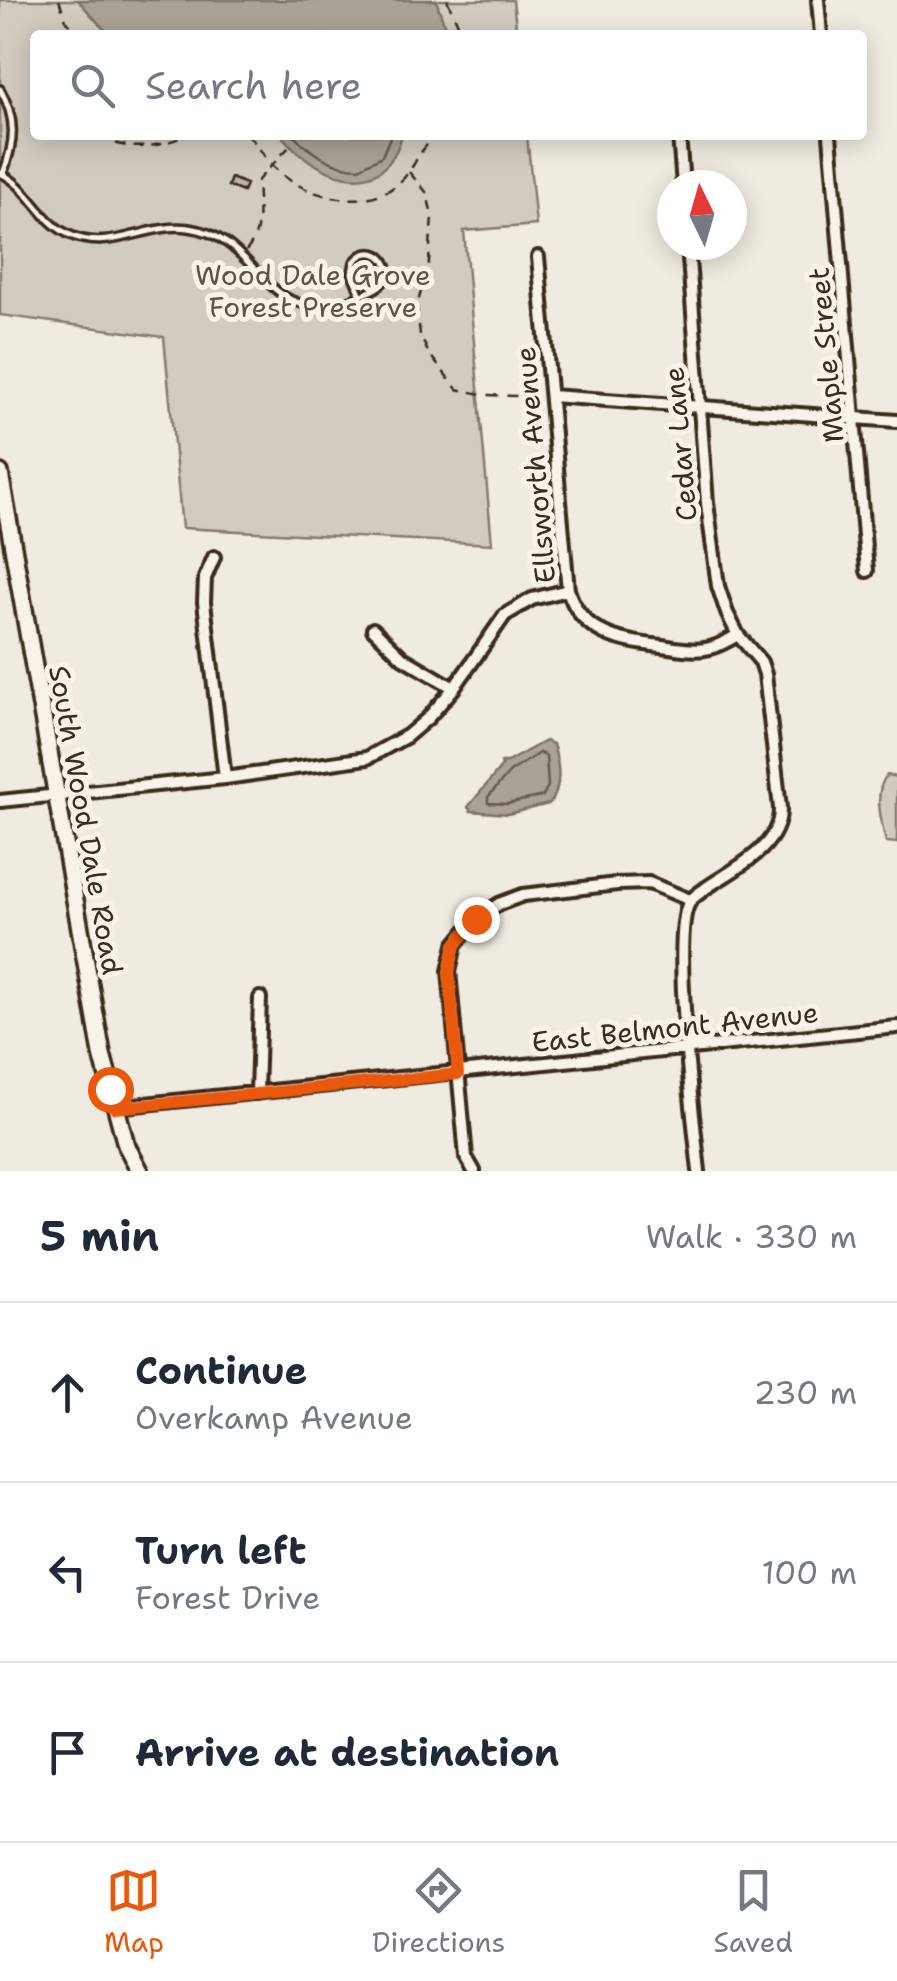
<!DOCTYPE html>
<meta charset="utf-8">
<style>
body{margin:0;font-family:"Shantell Sans",sans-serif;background:#f2f2f3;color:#1f2937}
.compass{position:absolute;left:657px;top:170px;width:90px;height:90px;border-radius:50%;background:#fff;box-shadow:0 5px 25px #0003;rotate:355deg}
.stop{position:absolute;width:30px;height:30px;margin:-22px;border:8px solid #ea580c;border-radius:50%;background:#fff}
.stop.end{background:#ea580c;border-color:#fff;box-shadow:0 2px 10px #0008}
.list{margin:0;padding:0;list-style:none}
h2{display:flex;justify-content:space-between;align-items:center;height:130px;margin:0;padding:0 40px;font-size:42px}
h2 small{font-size:32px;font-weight:400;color:#747a83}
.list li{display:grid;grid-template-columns:65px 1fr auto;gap:30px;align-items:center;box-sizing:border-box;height:180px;padding:0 40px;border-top:2px solid #e0e1e3}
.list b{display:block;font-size:38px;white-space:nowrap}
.list p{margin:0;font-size:32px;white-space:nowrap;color:#747a83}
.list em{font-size:32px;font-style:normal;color:#747a83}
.icon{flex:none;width:55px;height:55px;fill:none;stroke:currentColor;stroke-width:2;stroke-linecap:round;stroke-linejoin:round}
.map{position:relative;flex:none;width:897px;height:1171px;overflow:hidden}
.search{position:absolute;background:#fff;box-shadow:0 5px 25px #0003;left:30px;right:30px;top:30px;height:110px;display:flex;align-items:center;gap:25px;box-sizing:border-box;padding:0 35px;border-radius:10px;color:#747a83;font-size:38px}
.sheet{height:670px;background:#fff}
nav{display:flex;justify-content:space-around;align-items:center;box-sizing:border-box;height:140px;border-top:2px solid #e0e1e3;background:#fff;font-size:28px;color:#747a83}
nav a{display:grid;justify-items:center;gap:5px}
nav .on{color:#ea580c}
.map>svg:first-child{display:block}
</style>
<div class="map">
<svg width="897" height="1171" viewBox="0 0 897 1171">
<rect width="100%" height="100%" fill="#efebe0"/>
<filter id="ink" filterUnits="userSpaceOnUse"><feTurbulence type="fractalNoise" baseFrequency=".01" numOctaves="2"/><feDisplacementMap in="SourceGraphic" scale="20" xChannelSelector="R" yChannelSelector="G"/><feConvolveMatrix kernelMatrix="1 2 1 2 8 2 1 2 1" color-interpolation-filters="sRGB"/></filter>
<g filter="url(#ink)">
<path fill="#d1cbc0" stroke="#867a6f" stroke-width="2.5" d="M 0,0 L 513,0 L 517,35 L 35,35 L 35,135 L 527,135 L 536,225 L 464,231 L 492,544 L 182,528 L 164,337 L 0,315 Z
M 887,775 L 897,777 L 897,843 L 886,842 C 881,822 873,791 887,775 Z"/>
<path fill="#aaa296" stroke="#7e7266" stroke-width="2.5" d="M 78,0 L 436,0 L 448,35 L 109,35 Z
M 281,135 L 402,135 C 383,206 315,176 281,135 Z
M 545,741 L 553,744 C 559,764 563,787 549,804 L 508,814 L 471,811 L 468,807 L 502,766 L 501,762 L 507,762 Z"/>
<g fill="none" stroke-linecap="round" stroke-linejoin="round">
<path stroke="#675a4e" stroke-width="2.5" d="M 294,135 C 310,153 335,168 359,168 L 382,156 L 391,135
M 539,753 L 546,756 L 548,786 L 543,796 L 507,804 L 488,803 L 488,797 L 510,772 Z"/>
</g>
<path fill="#bdb5aa" stroke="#3b2a1e" stroke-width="2.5" d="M 231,178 L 246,184 L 243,192 L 228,186 Z"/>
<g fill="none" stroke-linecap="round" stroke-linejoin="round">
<g stroke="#3b2a1e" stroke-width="12">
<path id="service" d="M 0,89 C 17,119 15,142 3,174
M 0,173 C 29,186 39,220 68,234 C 109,254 148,222 189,228 C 265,238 262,338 362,295 C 375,289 385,286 389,271 C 384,252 367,246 354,262 L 352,273 L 361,296"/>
</g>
<g stroke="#3b2a1e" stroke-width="18">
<path id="minor" d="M 818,0 L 821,35
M 679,135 L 683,185
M 830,135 L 867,571
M 688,245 L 707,503 L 718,586 L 727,613 L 738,635 L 761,662 L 765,674 L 780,808 C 781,848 735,868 706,888 C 700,893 692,897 689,903 C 671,934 694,1125 699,1171
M 538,257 L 568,590 C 582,635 621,642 662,646 C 677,648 695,652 710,648 C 719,646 730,639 738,635
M 551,396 L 897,421
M 214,557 L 205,578 L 204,602 L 225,778
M 373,629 L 403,658 L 454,688
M 0,801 L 225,778 L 367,758 L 407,736 L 428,718 L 454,688 L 505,615 L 532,599 L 568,590
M 257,1093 L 260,998
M 115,1107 L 897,1027
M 474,1171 L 466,1157 L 449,971 L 455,945 L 476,919 L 499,904 L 523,895 L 617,884 L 649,883 L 690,900"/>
</g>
<g stroke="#3b2a1e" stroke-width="22">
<path id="secondary" d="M 0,473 L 102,1054 L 126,1145 L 140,1171"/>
</g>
<path stroke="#3b2a1e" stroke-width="2.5" stroke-dasharray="10 8" stroke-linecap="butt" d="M 59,0 L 66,20 L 78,35
M 447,0 L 463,35
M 100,135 C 127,154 158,147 187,135
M 248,135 C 259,146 266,161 278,171 C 307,198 368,212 400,182 C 417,166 417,149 439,135
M 409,172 L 427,193 L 432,216 L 429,262 L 417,306 L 420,335 L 429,354 L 457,389 L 486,395 L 541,397
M 246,251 C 265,229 256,206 258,180 L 290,146"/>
<use href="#service" stroke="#f7f3e8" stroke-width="5"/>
<use href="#minor" stroke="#f7f3e8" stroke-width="10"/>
<use href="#secondary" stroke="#f7f3e8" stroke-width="15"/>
</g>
</g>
<g fill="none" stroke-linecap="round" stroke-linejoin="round" filter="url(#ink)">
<path stroke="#ea580c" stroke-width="12" d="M 110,1089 L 115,1108 L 458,1074 L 449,972 L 455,945 L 476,919"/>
</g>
<g text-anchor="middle" stroke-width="10" stroke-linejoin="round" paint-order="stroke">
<g font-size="28" fill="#605246" stroke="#f7f3e8">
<text x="313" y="285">Wood Dale Grove<tspan x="313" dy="32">Forest Preserve</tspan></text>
</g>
<g font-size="28" fill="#3b2a1e" stroke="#f7f3e8">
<text transform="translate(826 355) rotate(-95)" y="10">Maple Street</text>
<text transform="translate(680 444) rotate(-95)" y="10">Cedar Lane</text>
<text transform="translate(535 465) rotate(-95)" y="10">Ellsworth Avenue</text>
<text transform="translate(86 820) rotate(80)" y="10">South Wood Dale Road</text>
<text transform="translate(675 1027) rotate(-6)" y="10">East Belmont Avenue</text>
</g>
</g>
</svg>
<svg class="compass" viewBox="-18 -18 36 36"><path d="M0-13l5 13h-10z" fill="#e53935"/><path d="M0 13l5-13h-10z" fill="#747a83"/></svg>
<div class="stop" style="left:110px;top:1089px"></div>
<div class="stop end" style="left:476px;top:919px"></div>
<div class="search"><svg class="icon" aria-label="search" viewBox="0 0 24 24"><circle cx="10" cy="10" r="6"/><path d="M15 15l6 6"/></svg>Search here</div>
</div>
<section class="sheet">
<h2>5 min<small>Walk · 330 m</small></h2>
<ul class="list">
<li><svg class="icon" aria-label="ahead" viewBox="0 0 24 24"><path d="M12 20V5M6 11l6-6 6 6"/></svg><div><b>Continue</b><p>Overkamp Avenue</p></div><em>230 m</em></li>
<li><svg class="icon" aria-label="left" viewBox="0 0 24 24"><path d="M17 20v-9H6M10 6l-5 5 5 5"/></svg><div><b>Turn left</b><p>Forest Drive</p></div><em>100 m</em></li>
<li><svg class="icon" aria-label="arrive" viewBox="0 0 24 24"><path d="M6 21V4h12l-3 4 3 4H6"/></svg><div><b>Arrive at destination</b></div></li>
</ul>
</section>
<nav>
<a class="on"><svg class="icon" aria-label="map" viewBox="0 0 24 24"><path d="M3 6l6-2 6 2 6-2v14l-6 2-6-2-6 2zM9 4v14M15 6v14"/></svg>Map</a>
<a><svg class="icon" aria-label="directions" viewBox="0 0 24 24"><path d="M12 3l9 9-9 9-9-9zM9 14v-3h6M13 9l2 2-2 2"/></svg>Directions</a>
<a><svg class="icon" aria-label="saved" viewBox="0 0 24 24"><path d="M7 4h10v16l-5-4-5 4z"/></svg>Saved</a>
</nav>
